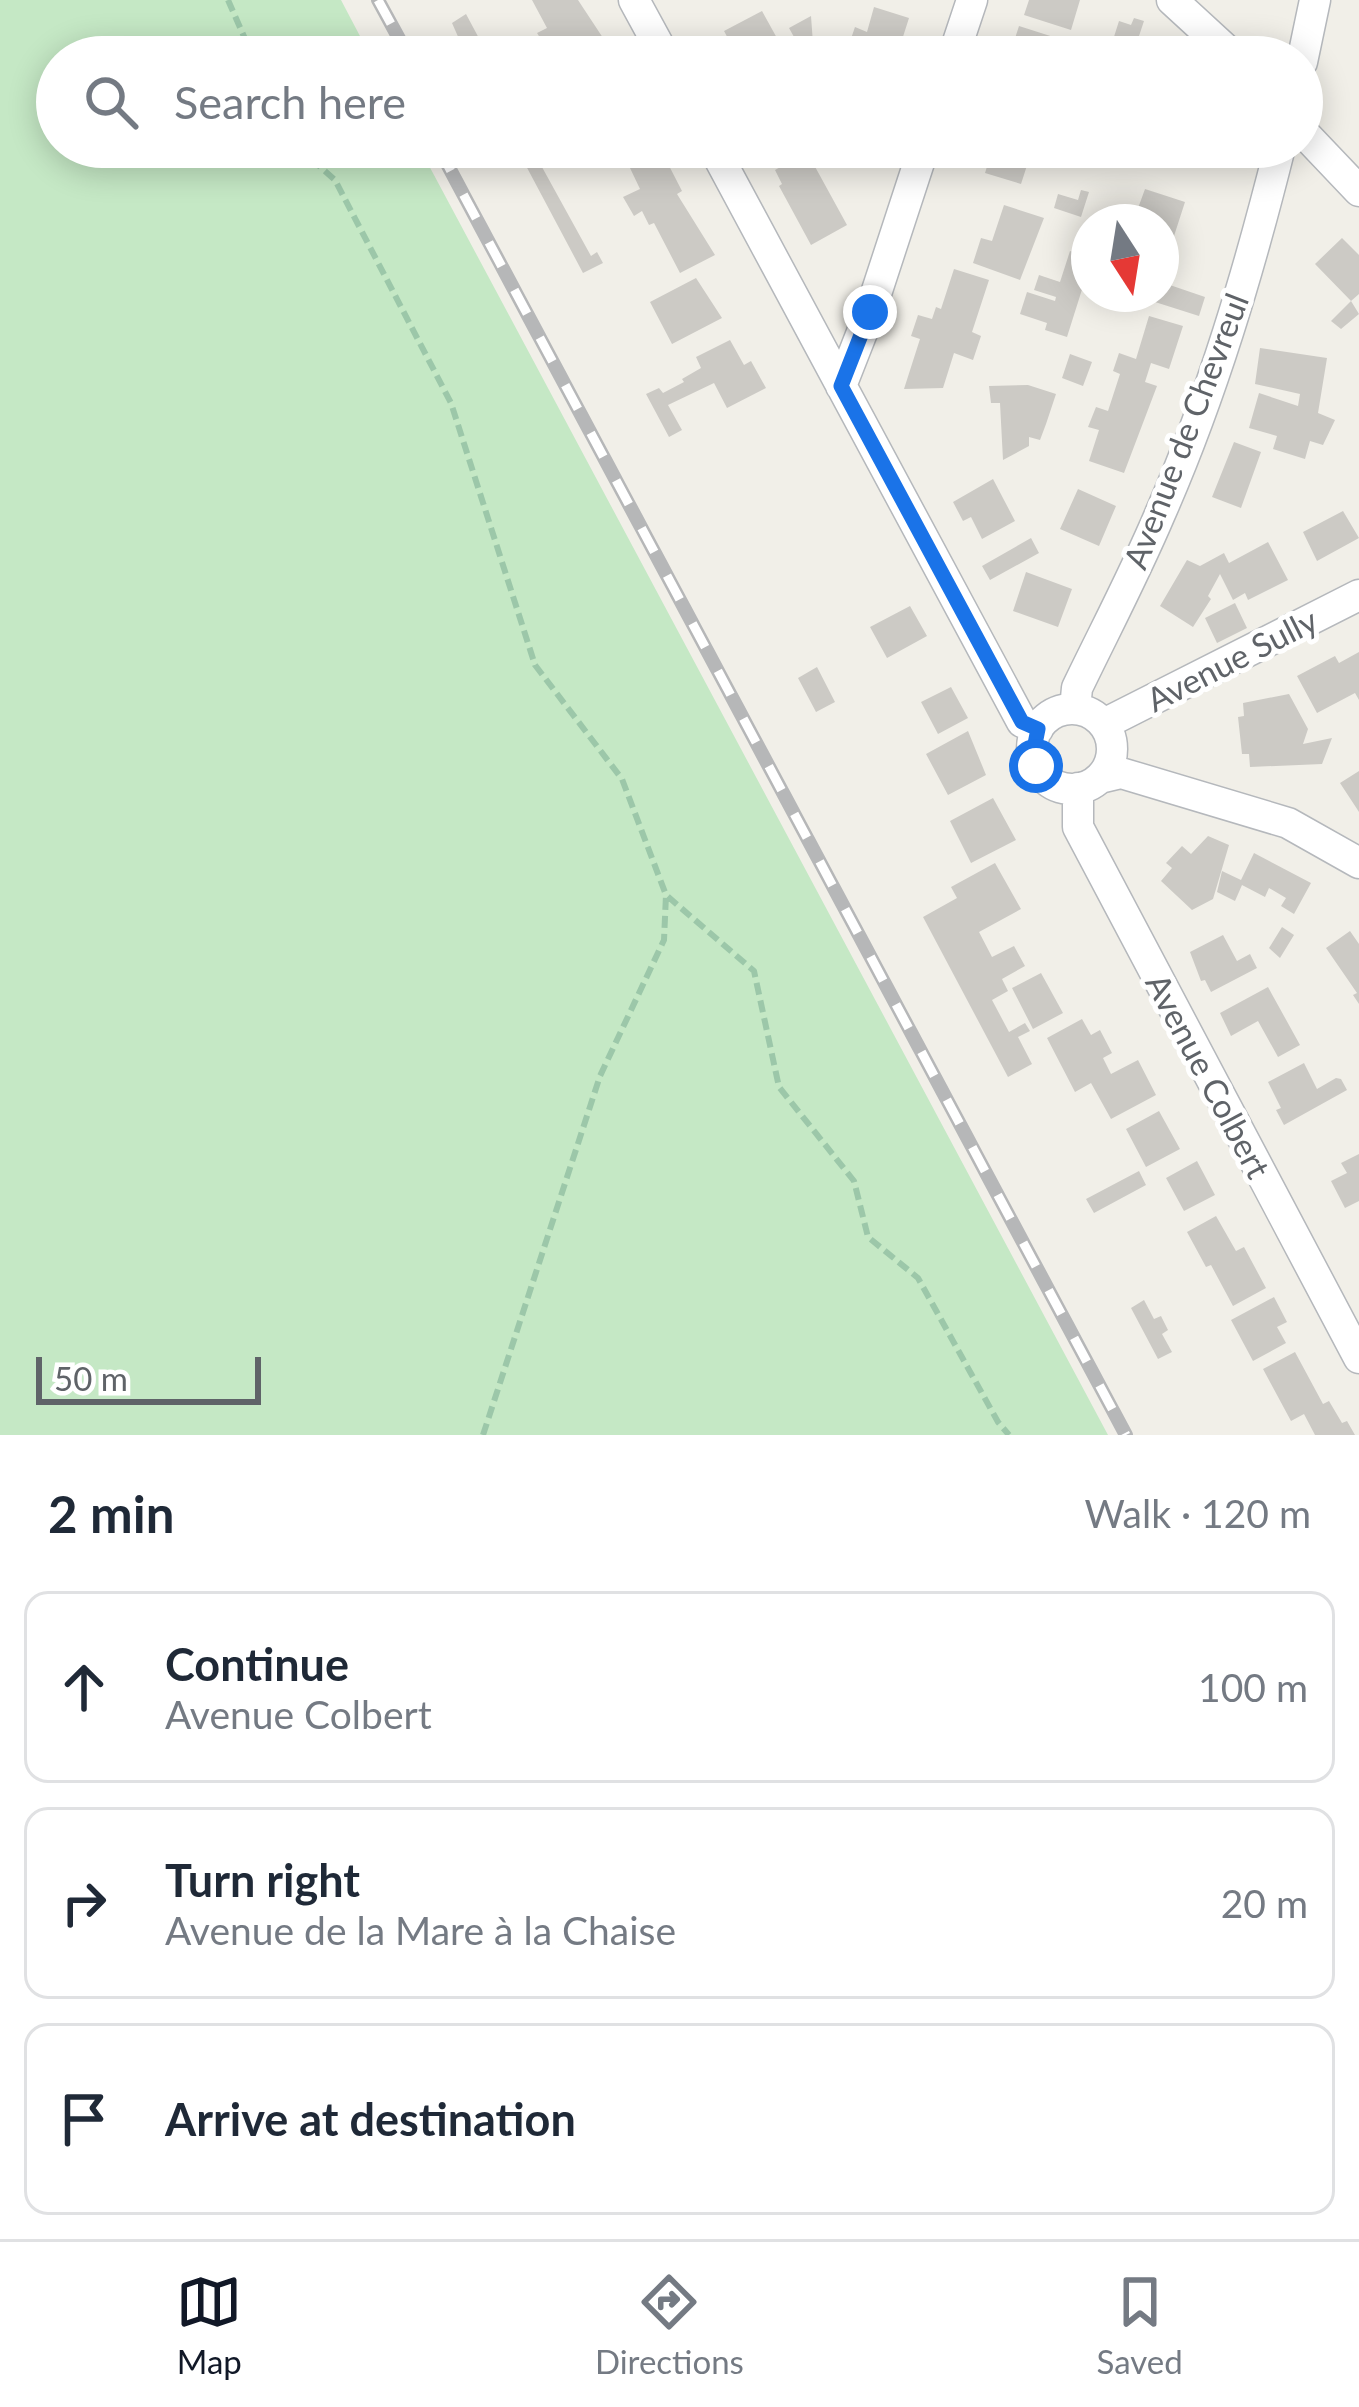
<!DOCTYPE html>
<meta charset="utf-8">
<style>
body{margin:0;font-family:Lato,sans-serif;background:#f6f6f7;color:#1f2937}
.compass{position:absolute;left:1071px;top:204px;width:108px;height:108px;border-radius:50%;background:#fff;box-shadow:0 6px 30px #0003;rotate:168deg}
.scale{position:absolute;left:36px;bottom:30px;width:225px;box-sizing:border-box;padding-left:12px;border:6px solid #5f6368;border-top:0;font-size:33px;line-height:42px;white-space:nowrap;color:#5f6368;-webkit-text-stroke:9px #fff;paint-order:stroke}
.stop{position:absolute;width:36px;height:36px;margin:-27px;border:9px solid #1a73e8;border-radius:50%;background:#fff}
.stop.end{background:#1a73e8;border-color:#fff;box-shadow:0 3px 12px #0008}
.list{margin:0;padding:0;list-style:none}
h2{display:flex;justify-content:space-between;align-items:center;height:156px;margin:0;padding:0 48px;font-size:51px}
h2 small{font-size:39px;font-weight:400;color:#747a83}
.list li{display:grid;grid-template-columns:78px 1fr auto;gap:36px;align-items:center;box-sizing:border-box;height:192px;margin:0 24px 24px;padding:0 24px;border:3px solid #e0e1e3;border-radius:24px}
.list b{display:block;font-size:45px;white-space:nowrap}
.list p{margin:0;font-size:39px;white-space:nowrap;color:#747a83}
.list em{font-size:39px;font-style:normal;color:#747a83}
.icon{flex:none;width:66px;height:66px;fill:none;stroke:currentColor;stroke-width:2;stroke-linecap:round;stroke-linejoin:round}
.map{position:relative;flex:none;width:1359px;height:1435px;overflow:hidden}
.search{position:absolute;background:#fff;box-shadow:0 6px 30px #0003;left:36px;right:36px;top:36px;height:132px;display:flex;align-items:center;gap:30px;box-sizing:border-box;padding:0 42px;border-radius:66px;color:#747a83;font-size:45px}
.sheet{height:804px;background:#fff}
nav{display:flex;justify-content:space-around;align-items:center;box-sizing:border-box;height:168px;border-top:3px solid #e0e1e3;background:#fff;font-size:33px;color:#747a83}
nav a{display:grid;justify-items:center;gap:6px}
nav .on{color:#111827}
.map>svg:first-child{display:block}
</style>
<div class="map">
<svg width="1359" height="1435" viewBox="0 0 1359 1435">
<rect width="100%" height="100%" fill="#f1efe8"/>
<path fill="#c5e8c5" d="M 0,0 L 341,0 L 371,57 L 57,57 L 57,147 L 419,147 L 1108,1435 L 0,1435 Z"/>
<path fill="#cccac5" d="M 532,0 L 578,0 L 607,44 L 583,57 L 561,57 L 551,39 L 544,44 L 537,33 L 547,28 Z
M 1029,0 L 1080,0 L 1071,30 L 1024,15 Z
M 874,7 L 909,18 L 901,43 L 889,39 L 885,52 L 898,57 L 845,56 L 855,27 L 867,32 Z
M 762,11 L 783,49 L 768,57 L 738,57 L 724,31 Z
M 466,14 L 489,57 L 467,57 L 452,23 Z
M 811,16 L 814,57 L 796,57 L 787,40 L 794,37 L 789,28 Z
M 1134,18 L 1144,21 L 1134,51 L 1112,43 L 1119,21 L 1131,25 Z
M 1019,26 L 1066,41 L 1061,57 L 1009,57 Z
M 516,147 L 536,147 L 540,156 L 537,158 L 591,256 L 597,252 L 603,263 L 583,273 Z
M 620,147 L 667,147 L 670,152 L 664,156 L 682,191 L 677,194 L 715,255 L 680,273 L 654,223 L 649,225 L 642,211 L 634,216 L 623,197 L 640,189 Z
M 817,147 L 837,149 L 813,163 L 847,225 L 811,245 L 779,186 L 782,184 L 775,170 Z
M 993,147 L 1033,147 L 1021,184 L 985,173 Z
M 1165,147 L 1228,147 L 1222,166 Z
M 1145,189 L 1185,202 L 1174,236 L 1161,232 L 1161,222 L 1133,222 Z
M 1081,190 L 1089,192 L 1081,217 L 1054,208 L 1058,194 L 1078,200 Z
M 1004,205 L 1044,218 L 1020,280 L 973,263 L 981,238 L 992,241 Z
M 1342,238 L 1359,255 L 1359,294 L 1351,301 L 1359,314 L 1341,329 L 1331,321 L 1351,301 L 1315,264 Z
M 1070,251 L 1089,257 L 1089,282 L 1085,280 L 1067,337 L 1045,330 L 1047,323 L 1020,314 L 1027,292 L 1055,301 L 1056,297 L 1034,290 L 1039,275 L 1060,282 Z
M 954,269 L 989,280 L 972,332 L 981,336 L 973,360 L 954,353 L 943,388 L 904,389 L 920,339 L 911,336 L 918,315 L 932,319 L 936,307 L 941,309 Z
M 696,278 L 722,318 L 672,344 L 650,302 Z
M 1161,282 L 1205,297 L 1199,316 L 1133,295 L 1161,294 Z
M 1149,316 L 1183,326 L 1169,369 L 1151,363 L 1145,382 L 1157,386 L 1124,473 L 1089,461 L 1099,430 L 1088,427 L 1096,407 L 1108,411 L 1120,374 L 1113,371 L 1119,353 L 1136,359 Z
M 730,340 L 744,365 L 751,361 L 766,388 L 727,408 L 714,383 L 668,405 L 682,430 L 669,437 L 646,394 L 659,388 L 663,393 L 684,382 L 682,379 L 701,368 L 696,357 Z
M 1260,348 L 1327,358 L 1318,413 L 1335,420 L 1323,445 L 1310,441 L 1305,459 L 1273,449 L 1277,436 L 1249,428 L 1259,393 L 1298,406 L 1300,394 L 1255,384 Z
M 1070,354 L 1092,362 L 1083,386 L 1062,378 Z
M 1028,385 L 1056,394 L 1046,424 L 1040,440 L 1029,437 L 1029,446 L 1003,460 L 1000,403 L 991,403 L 989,386 Z
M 1234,442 L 1261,452 L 1241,508 L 1212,497 Z
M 993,479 L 1015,521 L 982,539 L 971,517 L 963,521 L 953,502 Z
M 1078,489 L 1116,506 L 1099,546 L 1060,529 Z
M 1343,511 L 1359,538 L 1317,561 L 1303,532 Z
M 1031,538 L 1039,553 L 990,580 L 982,566 Z
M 1268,542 L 1288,580 L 1248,600 L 1245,593 L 1233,600 L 1220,574 L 1208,596 L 1211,599 L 1193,627 L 1160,606 L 1187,560 L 1200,566 L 1224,553 L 1229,563 Z
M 1026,572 L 1072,589 L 1058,627 L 1013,611 Z
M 1235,603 L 1247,628 L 1217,643 L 1205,618 Z
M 910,606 L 927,636 L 887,658 L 870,627 Z
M 1359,652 L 1359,700 L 1355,693 L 1317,713 L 1297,676 L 1335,656 L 1339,663 Z
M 817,667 L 835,702 L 816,712 L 798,678 Z
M 951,687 L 968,718 L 938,734 L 921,702 Z
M 1289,694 L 1308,729 L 1303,744 L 1332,738 L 1322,764 L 1250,767 L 1249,754 L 1242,754 L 1238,717 L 1244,716 L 1243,703 Z
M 968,731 L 986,775 L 948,795 L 926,754 Z
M 1359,771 L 1359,812 L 1340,783 Z
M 993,798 L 1016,840 L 971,863 L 950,821 Z
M 1208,836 L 1229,845 L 1213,899 L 1192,910 L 1161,881 L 1172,868 L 1166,863 L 1182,846 L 1191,854 Z
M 1254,853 L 1311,883 L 1294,914 L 1281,906 L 1286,898 L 1269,888 L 1265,897 L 1242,885 L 1235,901 L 1217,892 L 1222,871 L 1241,880 Z
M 995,863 L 1021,909 L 979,932 L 992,957 L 1014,946 L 1025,966 L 1002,979 L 1008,991 L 992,1000 L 1009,1032 L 1025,1023 L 1030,1031 L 1018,1037 L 1032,1064 L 1008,1077 L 923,917 L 957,898 L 951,887 Z
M 1282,927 L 1294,935 L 1280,958 L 1269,948 Z
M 1350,931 L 1359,944 L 1359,1004 L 1353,995 L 1357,993 L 1326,948 Z
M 1223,935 L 1237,961 L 1250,954 L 1257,968 L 1211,992 L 1205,980 L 1201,981 L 1190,952 Z
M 1041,973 L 1063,1013 L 1033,1029 L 1012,988 Z
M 1268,987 L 1300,1045 L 1278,1057 L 1258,1021 L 1231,1036 L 1220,1013 Z
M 1082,1019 L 1091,1035 L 1100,1030 L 1112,1053 L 1103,1058 L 1111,1074 L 1138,1060 L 1156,1095 L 1111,1119 L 1091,1083 L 1075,1092 L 1047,1038 Z
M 1304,1063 L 1317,1089 L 1336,1078 L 1341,1079 L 1347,1090 L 1284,1125 L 1276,1110 L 1281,1108 L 1268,1082 Z
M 1159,1111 L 1180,1149 L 1146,1167 L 1126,1129 Z
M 1359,1154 L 1359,1201 L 1345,1208 L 1331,1181 L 1347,1173 L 1341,1163 Z
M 1197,1161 L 1215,1195 L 1184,1211 L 1166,1178 Z
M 1139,1171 L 1146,1185 L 1094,1213 L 1086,1199 Z
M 1216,1216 L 1236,1251 L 1244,1247 L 1266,1288 L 1233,1306 L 1211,1265 L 1206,1267 L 1187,1232 Z
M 1274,1297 L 1287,1322 L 1277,1327 L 1286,1343 L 1253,1361 L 1231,1320 Z
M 1144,1300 L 1154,1319 L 1161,1316 L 1168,1330 L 1162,1334 L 1172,1352 L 1158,1359 L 1131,1308 Z
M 1295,1352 L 1323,1404 L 1329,1401 L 1342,1423 L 1347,1421 L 1355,1435 L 1315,1435 L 1304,1414 L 1291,1421 L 1263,1369 Z"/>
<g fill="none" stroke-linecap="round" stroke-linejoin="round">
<g stroke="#b5b8bc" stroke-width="33">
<path id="minor" d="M 634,0 L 665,57
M 1172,0 L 1234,57
M 953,57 L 972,0
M 1302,62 L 1315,0
M 1302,131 L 1359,191
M 713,147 L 1022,722 L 1038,729
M 841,386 L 870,312 L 924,147
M 1075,709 L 1077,688 C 1105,630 1135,573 1160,514 C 1212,396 1249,271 1280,147
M1032 749a40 40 0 1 1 80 0a40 40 0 1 1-80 0Z
M 1104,724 L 1359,595
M 1100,778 L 1121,773 L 1288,823 L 1359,863
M 1078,788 L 1078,827 L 1359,1358"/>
</g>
<path stroke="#9cc7a9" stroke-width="6" stroke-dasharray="12 6" stroke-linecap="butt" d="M 228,0 L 253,57
M 298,147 L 335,180 L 451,403 L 535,665 L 622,779 L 666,895 L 754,971 L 779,1087 L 854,1181 L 868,1237 L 918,1278 L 998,1422 L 1009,1435
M 483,1435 L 600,1076 L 664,940 L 666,895"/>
<use href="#minor" stroke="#fff" stroke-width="30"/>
<g stroke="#b6b7b8" stroke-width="14">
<path id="rail" d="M 378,0 L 409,57
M 438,147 L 1126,1435"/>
</g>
<use href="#rail" stroke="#fff" stroke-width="9" stroke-dasharray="27" stroke-linecap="butt"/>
</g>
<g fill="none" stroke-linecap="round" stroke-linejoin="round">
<path stroke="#1a73e8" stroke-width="15" d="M 870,312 L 841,386 L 1022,722 L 1038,729 L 1033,754 L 1036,766"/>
</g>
<g text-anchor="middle" stroke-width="10" stroke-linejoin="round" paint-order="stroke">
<g font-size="33" fill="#5f6368" stroke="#fff">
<text transform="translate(1186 431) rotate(-69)" y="12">Avenue de Chevreul</text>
<text transform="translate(1232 660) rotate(-27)" y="12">Avenue Sully</text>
<text transform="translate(1208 1076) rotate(62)" y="12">Avenue Colbert</text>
</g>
</g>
</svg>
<svg class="compass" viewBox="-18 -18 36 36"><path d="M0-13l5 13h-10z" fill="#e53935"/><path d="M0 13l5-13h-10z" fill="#747a83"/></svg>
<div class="scale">50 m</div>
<div class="stop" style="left:1036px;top:766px"></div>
<div class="stop end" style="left:870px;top:312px"></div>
<div class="search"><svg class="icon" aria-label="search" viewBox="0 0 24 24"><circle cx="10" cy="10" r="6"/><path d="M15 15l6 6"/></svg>Search here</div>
</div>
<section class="sheet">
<h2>2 min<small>Walk · 120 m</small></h2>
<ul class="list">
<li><svg class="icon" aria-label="ahead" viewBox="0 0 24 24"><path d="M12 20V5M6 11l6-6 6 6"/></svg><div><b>Continue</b><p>Avenue Colbert</p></div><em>100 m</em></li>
<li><svg class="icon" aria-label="right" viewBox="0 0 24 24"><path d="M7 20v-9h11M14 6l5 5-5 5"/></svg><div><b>Turn right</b><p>Avenue de la Mare à la Chaise</p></div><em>20 m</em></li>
<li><svg class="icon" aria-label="arrive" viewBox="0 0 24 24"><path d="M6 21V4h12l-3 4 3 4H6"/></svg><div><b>Arrive at destination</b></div></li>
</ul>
</section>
<nav>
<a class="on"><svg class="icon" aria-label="map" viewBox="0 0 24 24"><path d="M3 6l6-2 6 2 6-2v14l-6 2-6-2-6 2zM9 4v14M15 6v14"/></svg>Map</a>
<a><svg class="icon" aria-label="directions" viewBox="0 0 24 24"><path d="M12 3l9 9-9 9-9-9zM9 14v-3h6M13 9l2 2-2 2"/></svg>Directions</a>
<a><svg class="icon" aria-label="saved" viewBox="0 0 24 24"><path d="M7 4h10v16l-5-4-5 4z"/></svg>Saved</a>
</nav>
